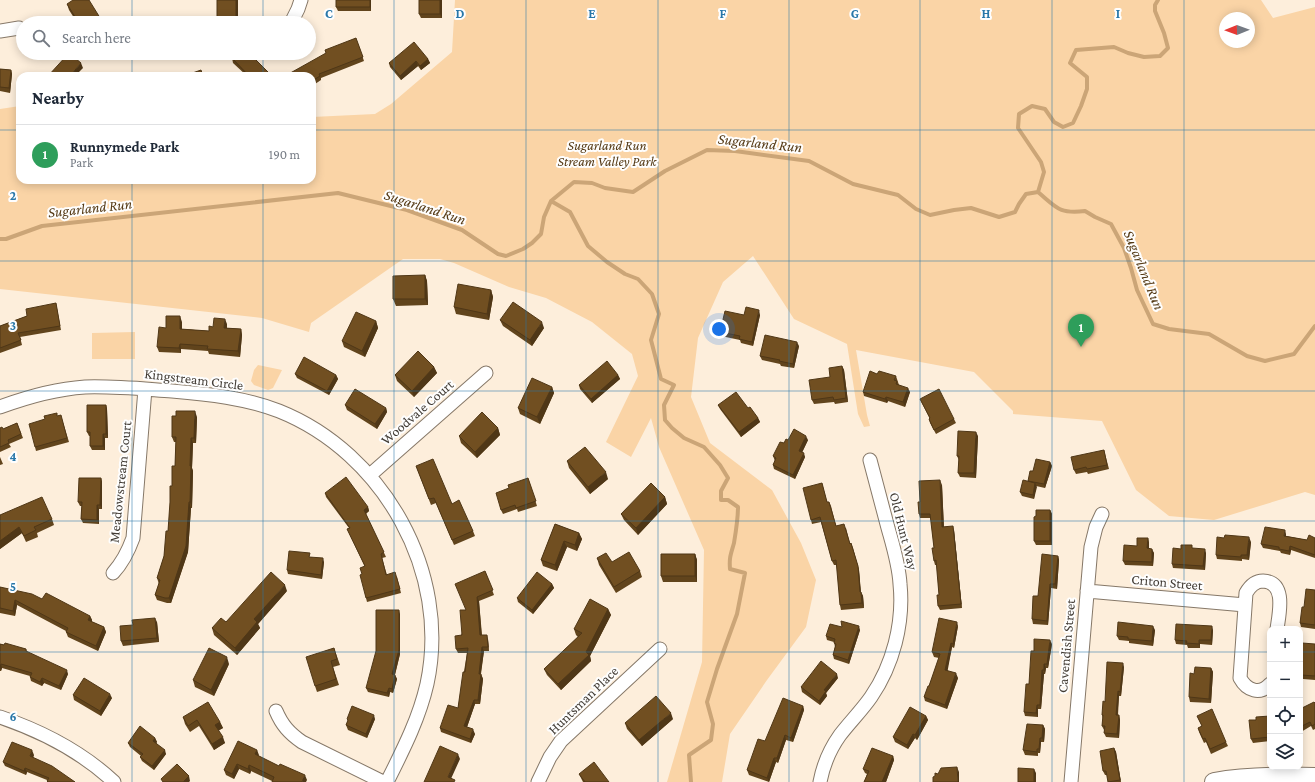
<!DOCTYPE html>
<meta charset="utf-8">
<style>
body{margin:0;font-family:"Crimson Pro",serif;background:#f2f2f3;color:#1f2937}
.controls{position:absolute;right:12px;bottom:12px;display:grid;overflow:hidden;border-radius:8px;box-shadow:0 2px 10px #0003}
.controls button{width:36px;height:36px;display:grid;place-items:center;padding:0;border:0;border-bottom:1px solid #e0e1e3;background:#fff;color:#1f2937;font:20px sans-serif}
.compass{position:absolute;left:1219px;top:12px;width:36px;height:36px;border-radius:50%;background:#fff;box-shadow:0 2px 10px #0003;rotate:269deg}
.you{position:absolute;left:719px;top:329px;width:14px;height:14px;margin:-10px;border:3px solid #fff;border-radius:50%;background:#1a73e8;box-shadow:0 0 0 6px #1a73e833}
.badge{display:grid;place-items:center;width:26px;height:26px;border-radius:50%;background:#2563eb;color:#fff;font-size:13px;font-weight:700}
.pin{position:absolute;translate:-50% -33px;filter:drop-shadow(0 1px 2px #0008)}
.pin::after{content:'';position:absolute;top:21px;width:14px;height:12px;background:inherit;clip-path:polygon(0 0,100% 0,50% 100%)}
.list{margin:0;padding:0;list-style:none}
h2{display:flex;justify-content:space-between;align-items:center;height:52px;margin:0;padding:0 16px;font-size:17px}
h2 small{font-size:13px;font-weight:400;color:#747a83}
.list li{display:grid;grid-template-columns:26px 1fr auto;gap:12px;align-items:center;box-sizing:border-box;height:60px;padding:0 16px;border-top:1px solid #e0e1e3}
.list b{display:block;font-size:15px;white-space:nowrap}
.list p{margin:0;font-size:13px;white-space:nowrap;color:#747a83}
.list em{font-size:13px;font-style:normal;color:#747a83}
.icon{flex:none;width:22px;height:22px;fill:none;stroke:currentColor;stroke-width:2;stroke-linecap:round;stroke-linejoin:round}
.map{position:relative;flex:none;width:1315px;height:782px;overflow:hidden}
.search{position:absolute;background:#fff;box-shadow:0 2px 10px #0003;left:16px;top:16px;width:300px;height:44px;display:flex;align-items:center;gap:10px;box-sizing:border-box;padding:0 14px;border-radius:22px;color:#747a83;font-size:15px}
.panel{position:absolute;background:#fff;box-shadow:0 2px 10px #0003;left:16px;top:72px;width:300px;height:112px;border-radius:12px}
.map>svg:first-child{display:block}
</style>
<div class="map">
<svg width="1315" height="782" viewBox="0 0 1315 782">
<rect width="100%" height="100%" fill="#fdeedb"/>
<path fill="#fad4a6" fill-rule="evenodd" d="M 455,0 L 1261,0 L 1273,18 L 1315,7 L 1315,495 L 1305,492 L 1214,520 L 1169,516 L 1136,490 L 1102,421 L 1013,414 L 1013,411 L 974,372 L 856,350 L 867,415 L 870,426 L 864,427 L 858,414 L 847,344 L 794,319 L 753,256 L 723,282 L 698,338 L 691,397 L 710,443 L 772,490 L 801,543 L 816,580 L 806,627 L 767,680 L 730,734 L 722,782 L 667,782 L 702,662 L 704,550 L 659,447 L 651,418 L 631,457 L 606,442 L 638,376 L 632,354 L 592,322 L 546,298 L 509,287 L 454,263 L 440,259 L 403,259 L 311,323 L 309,332 L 262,318 L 0,289 L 0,109 L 20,106 L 20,180 L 312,180 L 312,117 L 375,114 L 391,104 L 452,52 ZM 1225,18 L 1249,18 L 1249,42 L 1225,42 Z
M 135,332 L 135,359 L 92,359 L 92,333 Z
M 258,365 L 282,370 L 273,388 L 268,390 L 254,385 L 251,381 L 254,370 Z"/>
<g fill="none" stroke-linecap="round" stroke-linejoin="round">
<path stroke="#cba577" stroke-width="4" d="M 1038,192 L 1044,172 L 1041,162 L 1018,128 L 1019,114 L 1032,106 L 1045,109 L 1054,122 L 1063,127 L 1073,123 L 1081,106 L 1087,89 L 1087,77 L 1070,63 L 1076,50 L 1114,47 L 1128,53 L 1144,57 L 1160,56 L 1168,48 L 1164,33 L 1155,11 L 1155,5 L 1158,0
M 551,201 L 570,212 L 588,246 L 607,262 L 625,274 L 638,279 L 652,294 L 659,314 L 651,340 L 661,379 L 674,385 L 664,405 L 665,420 L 672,428 L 684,438 L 704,447 L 720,465 L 728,478 L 721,491 L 721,500 L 728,500 L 738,507 C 738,519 736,531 734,543 C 731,554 729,557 730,569 L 745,573 L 737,614 L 717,669 L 707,702 L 713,724 L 711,740 L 689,755 L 691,782
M 0,239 L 6,239 L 42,226 L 338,193 L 407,210 L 462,230 L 498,254 L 506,256 L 523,249 L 532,243 L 541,234 L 544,217 L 551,201 L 574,182 L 592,183 L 605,188 L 633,192 L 665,171 L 707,150 L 735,151 L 809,161 L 853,184 L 898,195 L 916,209 L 930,215 L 954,210 L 971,208 L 999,217 L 1015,212 L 1019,204 L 1026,194 L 1038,192 C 1057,208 1059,214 1085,211 L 1095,217 L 1111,224 L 1124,248 L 1131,268 L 1137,290 L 1153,324 L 1169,329 L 1209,334 L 1247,356 L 1265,361 L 1294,354 L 1315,326"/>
<g stroke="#867868" stroke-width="15">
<path id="minor" d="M 292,21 L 298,9 L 301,0
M 0,31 L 19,28
M 0,407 C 27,397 56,389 85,387 C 114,386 143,389 172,391 C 209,394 245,398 279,411 C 384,453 451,573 427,684 C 419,719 403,750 387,782
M 370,475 L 486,373
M 113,573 C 123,562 128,552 133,538 L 145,389
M 1087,591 L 1245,605
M 1270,684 C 1260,695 1247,691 1240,678 L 1246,593 C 1250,586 1255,581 1263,581 C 1287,582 1279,614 1277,629
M 276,711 C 282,725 289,733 302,742 L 383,782
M 0,717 C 41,731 82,752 114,782
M 538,782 L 550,757 L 561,741 L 660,649
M 820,782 C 823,766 830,749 840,735 C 850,722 862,710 871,697 C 893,665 904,623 900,584 C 899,565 893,546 888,528 C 882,505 876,483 870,460
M 1071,782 L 1091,547 L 1096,527 L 1102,514"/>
</g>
<g stroke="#867868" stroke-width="20">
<path id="secondary" d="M 1214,782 C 1248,776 1281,776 1315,777"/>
</g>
<use href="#minor" stroke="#fff" stroke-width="13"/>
<use href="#secondary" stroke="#fff" stroke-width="18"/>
</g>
<path fill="#61441c" d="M 336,0 L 371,0 L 371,11 L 338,11 L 336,7 Z
M 419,0 L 442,0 L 442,18 L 421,18 L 419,14 Z
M 67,4 L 103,23 L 76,23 L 75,21 L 76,21 L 69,10 Z
M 356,38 L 364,61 L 321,78 L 321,80 L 312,86 L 312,76 L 326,53 Z
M 232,58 L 268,72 L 269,76 L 247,76 L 233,63 Z
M 428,59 L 430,63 L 421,70 L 418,66 L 401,80 L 390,67 L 389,63 Z
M 0,69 L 11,70 L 12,74 L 10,93 L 0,91 Z
M 425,275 L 427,281 L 428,305 L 396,306 L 393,299 Z
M 491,290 L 493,297 L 489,320 L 456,314 L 454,307 Z
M 56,303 L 57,308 L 61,330 L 20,337 L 22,345 L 0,353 L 0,326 L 27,316 Z
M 744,315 L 760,315 L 753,346 L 741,343 L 740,340 L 721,336 L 720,332 Z
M 500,320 L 544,328 L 532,346 L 503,326 Z
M 376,321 L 378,328 L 365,357 L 344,347 L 342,341 Z
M 182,322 L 182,329 L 209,331 L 213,327 L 227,324 L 227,328 L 241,329 L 242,335 L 240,357 L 209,354 L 208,351 L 181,349 L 181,353 L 159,352 L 157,347 L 166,328 Z
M 799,346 L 794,368 L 781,366 L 780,364 L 762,360 L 760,356 Z
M 842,366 L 844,370 L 848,402 L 835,404 L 834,402 L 814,404 L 812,400 L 830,377 Z
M 434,367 L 437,373 L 414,397 L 397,381 L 395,375 Z
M 295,374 L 336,375 L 338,379 L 329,395 L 297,378 Z
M 877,374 L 896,376 L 899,385 L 910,392 L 905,407 L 888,401 L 887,403 L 864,396 L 863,392 Z
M 618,375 L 620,379 L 592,403 L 580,389 L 579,385 Z
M 552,387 L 554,393 L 540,424 L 520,414 L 518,408 Z
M 920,399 L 954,419 L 956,423 L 936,434 L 930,423 L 929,419 L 930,419 Z
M 106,405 L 107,409 L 108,438 L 105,438 L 105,450 L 92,450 L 90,446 L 90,436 L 89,436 L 87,432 Z
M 345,405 L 386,408 L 387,412 L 377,429 L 347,410 Z
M 718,405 L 748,408 L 758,418 L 760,422 L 741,437 L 720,409 Z
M 58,416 L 62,419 L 69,442 L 36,451 L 35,447 Z
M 197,417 L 196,443 L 193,443 L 192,468 L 193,471 L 192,508 L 191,508 L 188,552 L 171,603 L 167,603 L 157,600 L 155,595 L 159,584 L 157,578 L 164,556 L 168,531 L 172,486 L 175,466 L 176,442 L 174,442 L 172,437 Z
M 17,423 L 23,438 L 9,444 L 11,447 L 0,452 L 0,428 L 3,429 Z
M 498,428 L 500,435 L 477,458 L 461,443 L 459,436 Z
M 978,436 L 976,478 L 960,477 L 958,473 L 959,460 L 957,456 Z
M 788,440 L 808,440 L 802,452 L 805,457 L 795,479 L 774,469 L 773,465 L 775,461 L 773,456 L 784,443 Z
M 1104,450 L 1109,469 L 1088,474 L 1087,472 L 1076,474 L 1074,470 Z
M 0,457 L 3,464 L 0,465 Z
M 567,461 L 608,479 L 590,494 L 569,468 Z
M 1050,462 L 1052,466 L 1045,488 L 1036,486 L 1034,499 L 1022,496 L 1020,492 L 1028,481 L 1033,471 Z
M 416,466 L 452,504 L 473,531 L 475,536 L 454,545 L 436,503 L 431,505 Z
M 101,478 L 102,482 L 102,509 L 99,509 L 99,524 L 83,523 L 81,519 L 82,506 L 80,506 L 78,502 Z
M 528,478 L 537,506 L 518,512 L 517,509 L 503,514 L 501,510 L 509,488 Z
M 822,483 L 827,502 L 829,502 L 831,506 L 836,526 L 846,528 L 850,544 L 851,543 L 853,548 L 859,570 L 861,592 L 863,596 L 864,608 L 841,610 L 840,605 L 837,565 L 834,565 L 832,561 L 821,522 L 812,524 L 811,520 Z
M 942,485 L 944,527 L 954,530 L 962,608 L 940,610 L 938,606 L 939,595 L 937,565 L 935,565 L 934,561 L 934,548 L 931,518 L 920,518 L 919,514 L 920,502 Z
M 325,493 L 368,507 L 369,511 L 366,514 L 386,557 L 382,558 L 387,575 L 397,577 L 401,593 L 367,602 L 366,598 L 362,574 L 365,567 L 349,533 L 347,529 L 349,528 L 326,497 Z
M 665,497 L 667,504 L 638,535 L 624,520 L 621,514 Z
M 1050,510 L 1052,514 L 1052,545 L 1036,545 L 1034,541 L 1036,516 Z
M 0,515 L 52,519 L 54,525 L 37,533 L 38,537 L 26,542 L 22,533 L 0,549 Z
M 555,524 L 579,533 L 582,539 L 577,551 L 567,547 L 557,571 L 543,566 L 541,560 Z
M 1286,534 L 1286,536 L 1307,540 L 1315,538 L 1315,558 L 1291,550 L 1290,555 L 1281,553 L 1280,551 L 1263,548 L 1261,544 Z
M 1148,538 L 1149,543 L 1149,548 L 1154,553 L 1153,566 L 1125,565 L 1123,561 L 1137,546 Z
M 1251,542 L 1249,560 L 1242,559 L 1242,561 L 1217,559 L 1216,555 Z
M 1192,548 L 1206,553 L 1205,570 L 1173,568 L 1172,564 L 1181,549 Z
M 695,554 L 697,560 L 697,582 L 663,582 L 661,576 Z
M 1058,556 L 1059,560 L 1057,589 L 1051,588 L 1048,625 L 1033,624 L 1032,619 L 1038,596 Z
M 311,557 L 324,562 L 322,579 L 288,574 L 287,570 Z
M 597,558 L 612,562 L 640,571 L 642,577 L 616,593 L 599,565 Z
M 485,571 L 494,595 L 479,601 L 482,635 L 488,639 L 489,651 L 484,651 L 481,674 L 483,679 L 480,704 L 475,704 L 467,727 L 475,734 L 471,743 L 441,732 L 440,728 L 458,708 L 467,653 L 458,653 L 456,649 Z
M 552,584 L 554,588 L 533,614 L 518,602 L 517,598 Z
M 0,587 L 42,599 L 90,616 L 92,620 L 92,622 L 104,627 L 106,632 L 98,651 L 68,637 L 66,632 L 66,631 L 17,605 L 15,616 L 0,613 Z
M 1315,590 L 1315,629 L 1301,627 L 1300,623 L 1304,607 Z
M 287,591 L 258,624 L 260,628 L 237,655 L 214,635 L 212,628 L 226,622 Z
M 608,609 L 611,615 L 590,656 L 591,661 L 561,690 L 547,675 L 544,669 L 578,637 L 576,635 L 574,629 Z
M 400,614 L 400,654 L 395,675 L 397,679 L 393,693 L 390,692 L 389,697 L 368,692 L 366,688 Z
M 157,622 L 159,642 L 123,646 L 121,641 Z
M 958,626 L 954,648 L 952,647 L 947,670 L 958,678 L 947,709 L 925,701 L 924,697 L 929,686 L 939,658 L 934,657 L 932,652 Z
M 842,627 L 860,630 L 849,664 L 834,659 L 833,655 L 835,647 L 834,642 L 827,640 L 826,636 Z
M 1155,630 L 1153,646 L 1129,643 L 1129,641 L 1119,640 L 1117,636 Z
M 1213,630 L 1212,645 L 1200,644 L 1200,648 L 1188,648 L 1187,645 L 1176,644 L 1175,640 Z
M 0,644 L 26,649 L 27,652 L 68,674 L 61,690 L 44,683 L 42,686 L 31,681 L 30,677 L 30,676 L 2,668 L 1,671 L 0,671 Z
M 1052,644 L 1048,668 L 1046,668 L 1045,674 L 1044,674 L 1041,709 L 1038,709 L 1038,717 L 1025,716 L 1024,712 L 1029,684 L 1034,651 Z
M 1315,644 L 1315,680 L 1303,679 L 1300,669 L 1300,661 Z
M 334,648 L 340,665 L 333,667 L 339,685 L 317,692 L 315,686 Z
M 229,664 L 214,696 L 195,687 L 193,680 Z
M 1124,667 L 1121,696 L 1119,696 L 1118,715 L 1119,715 L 1120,720 L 1119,738 L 1106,737 L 1104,733 L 1104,730 L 1102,726 L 1103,719 L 1102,715 L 1105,702 Z
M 1211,668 L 1213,672 L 1211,703 L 1190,702 L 1189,697 Z
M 838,678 L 826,693 L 827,696 L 820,705 L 802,692 L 801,687 Z
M 73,695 L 112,698 L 101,716 L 74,700 Z
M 1315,703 L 1315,729 L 1313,730 L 1311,726 L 1301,732 L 1300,731 L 1300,709 Z
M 803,706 L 804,710 L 793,742 L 786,740 L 778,763 L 776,762 L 769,782 L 749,775 L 747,770 L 765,741 Z
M 926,716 L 928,720 L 917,740 L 915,738 L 908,749 L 895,742 L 893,737 Z
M 1197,716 L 1226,742 L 1228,746 L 1211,754 L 1206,742 L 1204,743 L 1199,732 L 1198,728 L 1202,726 Z
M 1270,716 L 1270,741 L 1253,743 L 1251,739 L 1256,720 Z
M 183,717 L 220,722 L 223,728 L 218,731 L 225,743 L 214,750 L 199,726 L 190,732 L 185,724 Z
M 347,719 L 375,719 L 367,738 L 348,730 L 346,725 L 348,721 Z
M 673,719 L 642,746 L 627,729 L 625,723 Z
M 1043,725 L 1045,729 L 1044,742 L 1041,742 L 1040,753 L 1038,753 L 1038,756 L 1025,755 L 1023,750 Z
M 155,738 L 157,742 L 156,743 L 166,754 L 154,770 L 142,761 L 140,757 L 141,756 L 130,747 L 128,743 Z
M 1114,748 L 1116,752 L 1121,782 L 1108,782 L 1107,775 L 1105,775 L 1103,771 Z
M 257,750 L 258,756 L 307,780 L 272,781 L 251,771 L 250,774 L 239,769 L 234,779 L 226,775 L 224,770 Z
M 34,755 L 33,758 L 75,782 L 47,782 L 47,780 L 27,772 L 26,775 L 5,766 L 3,762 Z
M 893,756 L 894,760 L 886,782 L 864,782 L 867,774 L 865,773 L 863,769 Z
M 579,774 L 609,782 L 583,782 Z"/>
<path fill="#4f3717" d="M 236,0 L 238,0 L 238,23 L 236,23 Z
M 370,0 L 371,0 L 371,11 L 370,7 Z
M 440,0 L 442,0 L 442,18 L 440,14 Z
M 428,59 L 430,63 L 421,70 L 420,66 Z
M 416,61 L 418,66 L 401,80 L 400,76 Z
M 81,63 L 83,68 L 75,76 L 70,76 Z
M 11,70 L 12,74 L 10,93 L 9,88 Z
M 268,72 L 269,76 L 264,76 Z
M 425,275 L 427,281 L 428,305 L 425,299 Z
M 491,290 L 493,297 L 489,320 L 487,314 Z
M 759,310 L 760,315 L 753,346 L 752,342 Z
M 180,316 L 182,322 L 182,334 L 180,329 Z
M 225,319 L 227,324 L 226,333 L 224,328 Z
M 376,321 L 378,328 L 365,357 L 362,351 Z
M 542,322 L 544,328 L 532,346 L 530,340 Z
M 241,329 L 242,335 L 240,357 L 238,351 Z
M 797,342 L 799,346 L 794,368 L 793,364 Z
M 180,344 L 181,349 L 181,353 L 179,348 Z
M 842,366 L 844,370 L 848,402 L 846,398 Z
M 434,367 L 437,373 L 414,397 L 412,391 Z
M 336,375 L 338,379 L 329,395 L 327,391 Z
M 618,375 L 620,379 L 592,403 L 591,399 Z
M 552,387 L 554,393 L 540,424 L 537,417 Z
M 908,388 L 910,392 L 905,407 L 903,402 Z
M 886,397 L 888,401 L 887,403 L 885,399 Z
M 106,405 L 107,409 L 108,438 L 106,434 Z
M 386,408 L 387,412 L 377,429 L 375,424 Z
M 195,411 L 197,417 L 196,443 L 194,438 Z
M 758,418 L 760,422 L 741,437 L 739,432 Z
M 498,428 L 500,435 L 477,458 L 475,452 Z
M 976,432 L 978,436 L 976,478 L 974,473 Z
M 103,434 L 105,438 L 105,450 L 103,446 Z
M 806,436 L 808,440 L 801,455 L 799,451 Z
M 191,438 L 193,443 L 192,468 L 193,471 L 192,508 L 190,502 L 190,466 Z
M 804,453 L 805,457 L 795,479 L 793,475 Z
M 1050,462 L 1052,466 L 1045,488 L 1044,484 Z
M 606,472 L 608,479 L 590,494 L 588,487 Z
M 101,478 L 102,482 L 102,509 L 100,505 Z
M 940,480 L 942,485 L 944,531 L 942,527 Z
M 1035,483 L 1037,487 L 1034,499 L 1033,495 Z
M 665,497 L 667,504 L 638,535 L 636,528 Z
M 189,502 L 191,508 L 188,552 L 171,603 L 169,598 Z
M 97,505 L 99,509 L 99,524 L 97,520 Z
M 368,507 L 369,511 L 365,514 L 364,510 Z
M 1050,510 L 1052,514 L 1052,545 L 1050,541 Z
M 953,526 L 954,530 L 962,608 L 961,604 Z
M 19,527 L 22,533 L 0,549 L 0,541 Z
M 1285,530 L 1286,534 L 1286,540 L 1284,536 Z
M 579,533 L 582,539 L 577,551 L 575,545 Z
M 1249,537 L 1251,542 L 1249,560 L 1247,555 Z
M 1148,538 L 1149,543 L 1149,553 L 1147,548 Z
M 564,541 L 567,547 L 557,571 L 555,565 Z
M 851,543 L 859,570 L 861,596 L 860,592 Z
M 1290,546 L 1291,550 L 1290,555 L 1289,551 Z
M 1152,549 L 1154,553 L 1153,566 L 1152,562 Z
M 1205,549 L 1206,553 L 1205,570 L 1203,566 Z
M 695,554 L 697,560 L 697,582 L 695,576 Z
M 1058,556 L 1059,560 L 1057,589 L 1055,584 Z
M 323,558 L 324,562 L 322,579 L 321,575 Z
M 552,584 L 554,588 L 533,614 L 532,610 Z
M 1050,584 L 1051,588 L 1048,625 L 1047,621 Z
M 285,585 L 287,591 L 258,624 L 260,628 L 237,655 L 235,648 L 254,619 Z
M 861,592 L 863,596 L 864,608 L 862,603 Z
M 477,597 L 479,601 L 482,640 L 480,635 Z
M 15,600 L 17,605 L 15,616 L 13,611 Z
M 608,609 L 611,615 L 590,656 L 591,661 L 561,690 L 558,684 L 586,652 Z
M 399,610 L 400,614 L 400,654 L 394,678 L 392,674 Z
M 90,616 L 92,620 L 90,625 L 88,620 Z
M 155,618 L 157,622 L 159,642 L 157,638 Z
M 957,622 L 958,626 L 954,648 L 953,644 Z
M 859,626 L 860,630 L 849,664 L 848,660 Z
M 1153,626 L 1155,630 L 1153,646 L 1152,641 Z
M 1212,626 L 1213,630 L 1212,645 L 1211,640 Z
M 104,627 L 106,632 L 98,651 L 96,646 Z
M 487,635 L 488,639 L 489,651 L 488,647 Z
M 1050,640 L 1052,644 L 1048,668 L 1047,664 Z
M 1199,640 L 1200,644 L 1200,648 L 1199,644 Z
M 951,643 L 952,647 L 947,674 L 945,670 Z
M 482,647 L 484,651 L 480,678 L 479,674 Z
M 227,657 L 229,664 L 214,696 L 211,690 Z
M 1123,663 L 1124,667 L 1121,696 L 1120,692 Z
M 1,664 L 2,668 L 1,671 L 0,668 Z
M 1044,664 L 1046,668 L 1045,674 L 1044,670 Z
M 1211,668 L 1213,672 L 1211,703 L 1209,699 Z
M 67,670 L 68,674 L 61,690 L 59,686 Z
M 1042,670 L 1044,674 L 1041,709 L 1040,705 Z
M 956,673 L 958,678 L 947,709 L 945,705 Z
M 481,674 L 483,679 L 480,704 L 478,700 Z
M 837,674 L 838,678 L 826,693 L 827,696 L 820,705 L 819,701 L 824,690 Z
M 395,675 L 397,679 L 393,693 L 392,689 Z
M 42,678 L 44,683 L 42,686 L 40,682 Z
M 389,688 L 390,692 L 389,697 L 387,693 Z
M 1118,691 L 1119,696 L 1117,719 L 1116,715 Z
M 110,694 L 112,698 L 101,716 L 100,711 Z
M 474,700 L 475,704 L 466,730 L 464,726 Z
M 1037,705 L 1038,709 L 1038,717 L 1036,713 Z
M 803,706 L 804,710 L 793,742 L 791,738 Z
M 671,713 L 673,719 L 642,746 L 639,740 Z
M 374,715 L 375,719 L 367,738 L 366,734 Z
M 1119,715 L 1120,720 L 1119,738 L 1117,734 Z
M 926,716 L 928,720 L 917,740 L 915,735 Z
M 220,722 L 223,728 L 217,731 L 215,725 Z
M 1043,725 L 1045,729 L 1044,742 L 1042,738 Z
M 473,729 L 475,734 L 471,743 L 470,739 Z
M 913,734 L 915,738 L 908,749 L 907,745 Z
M 785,735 L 786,740 L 778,763 L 777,758 Z
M 223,737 L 225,743 L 214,750 L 212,744 Z
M 155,738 L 157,742 L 155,745 L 153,741 Z
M 1040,738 L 1041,742 L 1040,753 L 1039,749 Z
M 1114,748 L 1116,752 L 1121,782 L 1120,780 Z
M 32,750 L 34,755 L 31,761 L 30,756 Z
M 165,750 L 166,754 L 154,770 L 152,766 Z
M 257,750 L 259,755 L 257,759 L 255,754 Z
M 458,754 L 460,759 L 450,781 L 448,777 Z
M 893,756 L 894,760 L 886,782 L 882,782 Z
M 774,758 L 776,762 L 769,782 L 767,778 Z
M 237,764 L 239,769 L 234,779 L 232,774 Z
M 249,765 L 251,771 L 250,774 L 248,769 Z
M 957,767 L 959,772 L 959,782 L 958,782 Z
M 25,768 L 27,772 L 26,775 L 24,771 Z
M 1034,769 L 1036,773 L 1036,782 L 1034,782 Z
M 305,775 L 307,780 L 306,782 L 302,782 Z
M 189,776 L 190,781 L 189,782 L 184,782 L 184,781 Z"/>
<path fill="#714f21" stroke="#4f3717" d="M 73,0 L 89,0 L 102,21 L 100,23 L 76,23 L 75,21 L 77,20 L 67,4 Z
M 217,0 L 236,0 L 236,23 L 217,23 Z
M 336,0 L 370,0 L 370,7 L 336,7 Z
M 419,0 L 440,0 L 440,14 L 419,14 Z
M 176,20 L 177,23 L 144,23 L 144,21 Z
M 356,38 L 363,57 L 319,74 L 320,76 L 312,81 L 312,76 L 285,76 L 326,53 L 325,50 Z
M 414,42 L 428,59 L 420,66 L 416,61 L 400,76 L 389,63 Z
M 69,53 L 81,63 L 70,76 L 48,76 Z
M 237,53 L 249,53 L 268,72 L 264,76 L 249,76 L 232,58 Z
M 0,69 L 11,70 L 9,88 L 0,87 Z
M 201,70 L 203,76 L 184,76 Z
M 425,275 L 425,299 L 393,299 L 393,276 Z
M 458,284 L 491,290 L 487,314 L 454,307 Z
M 513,302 L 542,322 L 530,340 L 500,320 Z
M 56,303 L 60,326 L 18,333 L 21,340 L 0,348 L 0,326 L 27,316 L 26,309 Z
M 746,307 L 759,310 L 752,342 L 739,339 L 740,336 L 720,332 L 725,311 L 744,315 Z
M 356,312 L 376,321 L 362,351 L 342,341 Z
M 166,316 L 180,316 L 180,329 L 209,331 L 209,326 L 213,327 L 214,318 L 225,319 L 224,328 L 241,329 L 238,351 L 207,349 L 208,346 L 180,344 L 179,348 L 157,347 L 159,327 L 166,328 Z
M 765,335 L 797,342 L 793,364 L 779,361 L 780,360 L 760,356 Z
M 418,351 L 434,367 L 412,391 L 395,375 Z
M 304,357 L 336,375 L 327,391 L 295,374 Z
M 607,361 L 618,375 L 591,399 L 579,385 Z
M 842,366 L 846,398 L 834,400 L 833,397 L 812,400 L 809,380 L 830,377 L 829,368 Z
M 870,371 L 877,374 L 879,371 L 896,376 L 894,380 L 897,381 L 896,384 L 908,388 L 903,402 L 886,397 L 885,399 L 863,392 Z
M 532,378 L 552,387 L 537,417 L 518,408 Z
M 355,389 L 386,408 L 375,424 L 345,405 Z
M 939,389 L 954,419 L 934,430 L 929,419 L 930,418 L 920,399 Z
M 736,392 L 748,408 L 750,407 L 758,418 L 739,432 L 718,405 Z
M 87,405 L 106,405 L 106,434 L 103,434 L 103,446 L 90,446 L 90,432 L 87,432 Z
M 176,411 L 195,411 L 194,438 L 191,438 L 190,466 L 191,466 L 190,502 L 189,502 L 186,546 L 169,598 L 165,598 L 155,595 L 160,580 L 157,578 L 164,556 L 166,531 L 168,531 L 170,502 L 170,486 L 172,486 L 172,466 L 175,466 L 176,437 L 172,437 L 172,416 L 176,416 Z
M 482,412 L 498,428 L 475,452 L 459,436 Z
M 57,413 L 57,416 L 61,415 L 67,438 L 35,447 L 29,424 L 45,419 L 44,416 Z
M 17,423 L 21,434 L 8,440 L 9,443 L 0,447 L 0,428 L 2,427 L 3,429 Z
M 794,429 L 806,436 L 799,451 L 804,453 L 793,475 L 773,465 L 776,458 L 773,456 L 780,442 L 784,443 L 786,439 L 788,440 Z
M 958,431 L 976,432 L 974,473 L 958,473 L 959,456 L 957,456 Z
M 585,447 L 606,472 L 588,487 L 567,461 Z
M 1104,450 L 1107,465 L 1087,469 L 1086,467 L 1074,470 L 1071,457 Z
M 433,459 L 452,504 L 459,500 L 473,531 L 452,540 L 434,498 L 429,499 L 416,466 Z
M 1036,459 L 1050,462 L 1044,484 L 1028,481 L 1030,471 L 1033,471 Z
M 346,477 L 368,507 L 364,510 L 384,552 L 381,554 L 386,575 L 395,572 L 400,589 L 366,598 L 360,575 L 362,574 L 360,568 L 365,566 L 347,529 L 350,528 L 325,493 Z
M 79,478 L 101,478 L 100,505 L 97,505 L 97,520 L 81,519 L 82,502 L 78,502 Z
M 528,478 L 536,501 L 516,508 L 515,505 L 501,510 L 496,493 L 509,488 L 508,485 Z
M 940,480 L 942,527 L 953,526 L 961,604 L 938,606 L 937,595 L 939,595 L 936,560 L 934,561 L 932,548 L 934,548 L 930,514 L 919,514 L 918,502 L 920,502 L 919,481 Z
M 1023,480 L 1035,483 L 1033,495 L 1020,492 Z
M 651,483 L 665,497 L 636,528 L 621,514 Z
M 822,483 L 827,502 L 829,502 L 836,526 L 844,524 L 850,544 L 851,543 L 858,566 L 860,592 L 861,592 L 862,603 L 840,605 L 836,560 L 832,561 L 820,517 L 811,520 L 803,488 Z
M 42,497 L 52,519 L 34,527 L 36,530 L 24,536 L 19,527 L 0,541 L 0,515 Z
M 1036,510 L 1050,510 L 1050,541 L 1034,541 L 1034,517 L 1036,516 Z
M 555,524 L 579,533 L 575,545 L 564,541 L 555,565 L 541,560 Z
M 1265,527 L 1285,530 L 1284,536 L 1307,540 L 1309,535 L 1315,538 L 1315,555 L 1290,546 L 1289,551 L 1279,549 L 1279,547 L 1261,544 Z
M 1225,535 L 1249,537 L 1247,555 L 1241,555 L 1241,557 L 1216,555 L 1217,537 L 1224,538 Z
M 1137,538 L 1148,538 L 1147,548 L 1152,549 L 1152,562 L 1123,561 L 1124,545 L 1137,546 Z
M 1181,545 L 1192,545 L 1192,548 L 1205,549 L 1203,566 L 1172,564 L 1173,548 L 1181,549 Z
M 289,551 L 310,553 L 309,557 L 323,558 L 321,575 L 287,570 Z
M 629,552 L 640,571 L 614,587 L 597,558 L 606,553 L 612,562 Z
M 661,554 L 695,554 L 695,576 L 661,576 Z
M 1042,554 L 1058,556 L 1055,584 L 1050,584 L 1047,621 L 1032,619 L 1033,596 L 1038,596 Z
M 485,571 L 493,590 L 477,597 L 480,635 L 487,635 L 488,647 L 482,647 L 479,674 L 481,674 L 478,700 L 474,700 L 464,726 L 473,729 L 470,739 L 440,728 L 448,705 L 458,708 L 463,672 L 465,672 L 468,648 L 456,649 L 455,636 L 462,635 L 460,610 L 466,610 L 455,584 Z
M 271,572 L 285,585 L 254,619 L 257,622 L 235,648 L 212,628 L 221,618 L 226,622 Z
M 537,572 L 552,584 L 532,610 L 517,598 Z
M 0,587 L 32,594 L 42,599 L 46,593 L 90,616 L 88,620 L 104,627 L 96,646 L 66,632 L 68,628 L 15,600 L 13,611 L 0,608 Z
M 1306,589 L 1315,590 L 1315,625 L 1300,623 L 1302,607 L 1304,607 Z
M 590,599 L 608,609 L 586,652 L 589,655 L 558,684 L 544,669 L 582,633 L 574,629 Z
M 376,610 L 399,610 L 399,650 L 392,674 L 395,675 L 392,689 L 389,688 L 387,693 L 366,688 L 376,651 Z
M 155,618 L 157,638 L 121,641 L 120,626 L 133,625 L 132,620 Z
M 939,618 L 957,622 L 953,644 L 951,643 L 945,670 L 956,673 L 945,705 L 924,697 L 928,686 L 929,686 L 940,654 L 932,652 Z
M 841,621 L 859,626 L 848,660 L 833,655 L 836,644 L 834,643 L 835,639 L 826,636 L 830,624 L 842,627 Z
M 1118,622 L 1153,626 L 1152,641 L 1128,639 L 1128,637 L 1117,636 Z
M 1176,624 L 1212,626 L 1211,640 L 1199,640 L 1199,644 L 1186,643 L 1187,641 L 1175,640 Z
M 1034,639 L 1050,640 L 1047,664 L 1044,664 L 1044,670 L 1042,670 L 1040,705 L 1037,705 L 1036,713 L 1024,712 L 1026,684 L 1029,684 L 1031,651 L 1034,651 Z
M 5,643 L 26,649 L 26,651 L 67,670 L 59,686 L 42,678 L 40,682 L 30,677 L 32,673 L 1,664 L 0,667 L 0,644 L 4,645 Z
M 1302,643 L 1315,644 L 1315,676 L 1301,675 L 1302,668 L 1300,667 L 1300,661 Z
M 209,648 L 227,657 L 211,690 L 193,680 Z
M 334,648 L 337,659 L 331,661 L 336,679 L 315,686 L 306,657 Z
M 821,661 L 837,674 L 824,690 L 826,691 L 819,701 L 801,687 Z
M 1107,662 L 1123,663 L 1120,692 L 1118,691 L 1116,715 L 1119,715 L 1117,734 L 1104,733 L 1105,726 L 1102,726 L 1103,715 L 1102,715 L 1103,701 L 1105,702 Z
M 1195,667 L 1211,668 L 1209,699 L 1189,697 L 1190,673 L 1194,674 Z
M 84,678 L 110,694 L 100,711 L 73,695 Z
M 656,696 L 671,713 L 639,740 L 625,723 Z
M 783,698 L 803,706 L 791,738 L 785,735 L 777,758 L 774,758 L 767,778 L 747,770 L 758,739 L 765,741 Z
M 208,702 L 220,722 L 215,725 L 223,737 L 212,744 L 197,720 L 188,726 L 183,717 Z
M 1314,702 L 1315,703 L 1315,724 L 1312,726 L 1310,722 L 1300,727 L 1300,709 Z
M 352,706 L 374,715 L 366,734 L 346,725 L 348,720 L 347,719 Z
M 910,707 L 926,716 L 915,735 L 913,734 L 907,745 L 893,737 Z
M 1212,709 L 1226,742 L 1210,749 L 1205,738 L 1203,739 L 1198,728 L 1202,726 L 1197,716 Z
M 1270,716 L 1270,737 L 1251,739 L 1249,720 L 1256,720 L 1256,717 Z
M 1027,724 L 1043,725 L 1042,738 L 1040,738 L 1039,749 L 1037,749 L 1037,752 L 1023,750 Z
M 140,726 L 155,738 L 153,741 L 165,750 L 152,766 L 140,757 L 143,754 L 128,743 Z
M 238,741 L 257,750 L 255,754 L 279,766 L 280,764 L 305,775 L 302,782 L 272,782 L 274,777 L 249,765 L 248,769 L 237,764 L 232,774 L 224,770 Z
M 12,742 L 32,750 L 30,756 L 52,766 L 75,782 L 48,782 L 47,781 L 49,778 L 25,768 L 24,771 L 3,762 Z
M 440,746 L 458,754 L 448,777 L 455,780 L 454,782 L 424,782 Z
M 872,748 L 893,756 L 882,782 L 864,782 L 869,771 L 863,769 Z
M 1114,748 L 1120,780 L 1108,782 L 1106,771 L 1103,771 L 1100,751 Z
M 594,762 L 609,782 L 585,782 L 579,774 Z
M 177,764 L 189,776 L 184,781 L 184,782 L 163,782 L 161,779 Z
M 957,767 L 958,782 L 933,782 L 933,777 L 935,776 L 935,773 L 938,774 L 941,768 Z
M 1018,768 L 1034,769 L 1034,782 L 1018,782 Z"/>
<path fill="none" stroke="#2877a9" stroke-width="1" stroke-opacity="0.55" d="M 132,0 L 132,23M 263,0 L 263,23M 394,0 L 394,782M 526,0 L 526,782M 658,0 L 658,782M 789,0 L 789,782M 920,0 L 920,782M 1052,0 L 1052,782M 1184,0 L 1184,782M 132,53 L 132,76M 263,53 L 263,76M 0,130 L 20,130M 312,130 L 1315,130M 132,180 L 132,782M 263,180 L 263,782M 0,261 L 1315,261M 0,391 L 1315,391M 0,521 L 1315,521M 0,652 L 1270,652M 1300,652 L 1315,652"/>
<g text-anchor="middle" stroke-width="4" stroke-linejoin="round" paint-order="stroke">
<g font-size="14" font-style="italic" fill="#553a15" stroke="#fefefe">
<text x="607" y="150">Sugarland Run<tspan x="607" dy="16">Stream Valley Park</tspan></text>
</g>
<g font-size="14" fill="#423c35" stroke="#fefefe">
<text transform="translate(194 379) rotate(7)" y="5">Kingstream Circle</text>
<text transform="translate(417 412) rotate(-41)" y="5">Woodvale Court</text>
<text transform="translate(120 482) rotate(-84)" y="5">Meadowstream Court</text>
<text transform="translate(904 531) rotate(76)" y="5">Old Hunt Way</text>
<text transform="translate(1167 582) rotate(5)" y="5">Criton Street</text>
<text transform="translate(1066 646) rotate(-85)" y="5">Cavendish Street</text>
<text transform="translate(583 700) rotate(-44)" y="5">Huntsman Place</text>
</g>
<g font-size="15" font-style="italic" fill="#563b16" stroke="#fefefe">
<text transform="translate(760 143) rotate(6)" y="5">Sugarland Run</text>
<text transform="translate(425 207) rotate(18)" y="5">Sugarland Run</text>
<text transform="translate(90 208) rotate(-6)" y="5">Sugarland Run</text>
<text transform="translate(1144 270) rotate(68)" y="5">Sugarland Run</text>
</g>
</g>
<g font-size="13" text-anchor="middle" font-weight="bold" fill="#2877a9" stroke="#fefefe" stroke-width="4" stroke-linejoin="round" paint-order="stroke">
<text x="329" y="18">C</text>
<text x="460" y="18">D</text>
<text x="592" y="18">E</text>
<text x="723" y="18">F</text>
<text x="855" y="18">G</text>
<text x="986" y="18">H</text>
<text x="1118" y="18">I</text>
<text x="13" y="200">2</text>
<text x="13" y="330">3</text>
<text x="13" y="461">4</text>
<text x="13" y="591">5</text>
<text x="13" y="721">6</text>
</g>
</svg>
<div class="controls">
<button>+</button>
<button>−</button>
<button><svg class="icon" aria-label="locate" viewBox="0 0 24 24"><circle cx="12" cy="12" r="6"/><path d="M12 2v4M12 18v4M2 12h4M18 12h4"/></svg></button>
<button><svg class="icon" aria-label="layers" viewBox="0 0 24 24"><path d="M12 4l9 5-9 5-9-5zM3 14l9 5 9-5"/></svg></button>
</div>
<svg class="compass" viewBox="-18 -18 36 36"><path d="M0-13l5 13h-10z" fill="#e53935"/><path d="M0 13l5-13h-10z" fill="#747a83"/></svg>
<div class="you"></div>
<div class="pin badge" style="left:1081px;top:347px;background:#2e9e5b">1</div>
<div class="search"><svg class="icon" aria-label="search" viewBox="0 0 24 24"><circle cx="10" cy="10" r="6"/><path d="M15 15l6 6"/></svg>Search here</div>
<section class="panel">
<h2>Nearby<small></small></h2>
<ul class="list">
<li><span class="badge" style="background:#2e9e5b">1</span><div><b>Runnymede Park</b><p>Park</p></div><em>190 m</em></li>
</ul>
</section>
</div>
